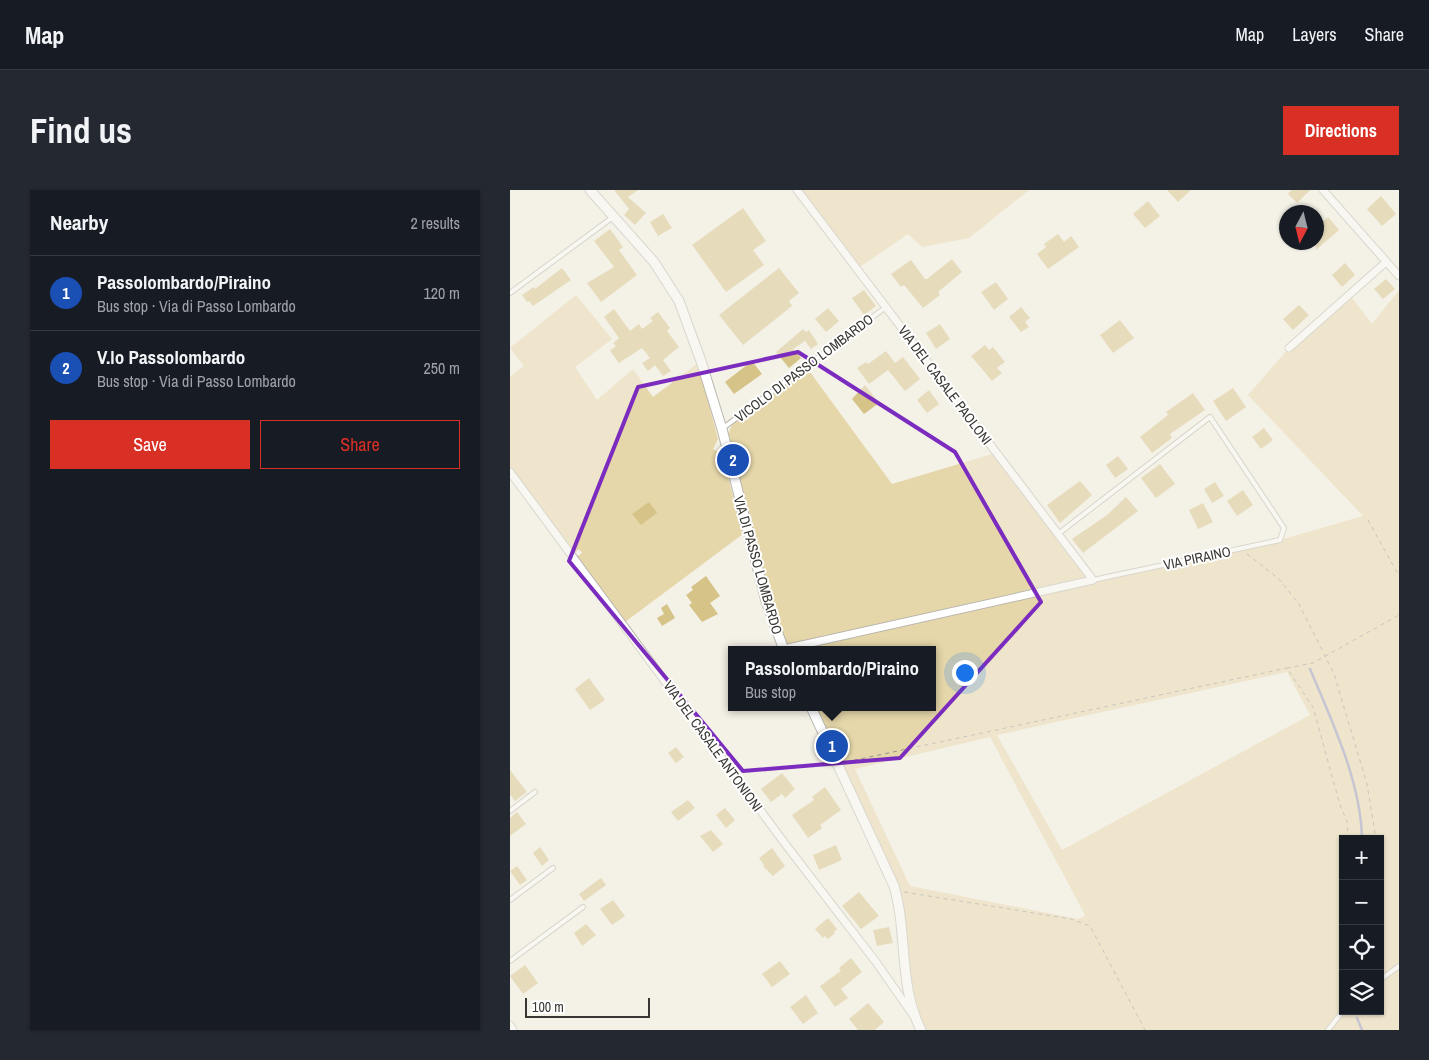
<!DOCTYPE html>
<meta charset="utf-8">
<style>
body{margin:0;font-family:"Archivo Narrow",sans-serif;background:#242831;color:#f1f3f6}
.controls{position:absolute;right:15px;bottom:15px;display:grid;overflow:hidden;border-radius:0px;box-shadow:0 1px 4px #0004}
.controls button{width:45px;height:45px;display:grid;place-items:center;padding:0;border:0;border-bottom:1px solid #363941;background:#171b24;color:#f1f3f6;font:25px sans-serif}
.compass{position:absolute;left:769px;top:15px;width:45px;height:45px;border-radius:50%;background:#171b24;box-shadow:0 1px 4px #0004;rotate:187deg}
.scale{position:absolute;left:15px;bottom:12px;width:125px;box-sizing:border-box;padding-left:5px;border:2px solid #383733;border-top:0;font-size:14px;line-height:18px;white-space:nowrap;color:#383733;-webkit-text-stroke:4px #fff;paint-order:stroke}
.you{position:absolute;left:454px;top:482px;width:18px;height:18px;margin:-12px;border:4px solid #fff;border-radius:50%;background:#1a73e8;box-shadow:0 0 0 8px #1a73e833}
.badge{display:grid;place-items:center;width:32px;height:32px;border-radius:50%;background:#d93025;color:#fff;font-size:16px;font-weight:700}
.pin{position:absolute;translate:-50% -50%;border:2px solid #fff;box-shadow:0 1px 5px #0006}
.popup{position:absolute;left:218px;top:456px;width:208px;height:65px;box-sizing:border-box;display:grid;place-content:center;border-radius:0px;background:#171b24;filter:drop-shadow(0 1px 4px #0005);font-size:16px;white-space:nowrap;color:#9ea1a6}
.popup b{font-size:19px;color:#f1f3f6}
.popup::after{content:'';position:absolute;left:50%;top:100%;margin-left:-10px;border:10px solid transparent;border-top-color:#171b24}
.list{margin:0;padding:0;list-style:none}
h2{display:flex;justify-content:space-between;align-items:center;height:65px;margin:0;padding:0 20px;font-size:21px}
h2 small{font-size:16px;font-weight:400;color:#9ea1a6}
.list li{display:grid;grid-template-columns:32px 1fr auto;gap:15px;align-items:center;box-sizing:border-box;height:75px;padding:0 20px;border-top:1px solid #363941}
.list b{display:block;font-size:19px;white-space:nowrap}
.list p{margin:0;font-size:16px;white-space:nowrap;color:#9ea1a6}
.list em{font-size:16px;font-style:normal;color:#9ea1a6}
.actions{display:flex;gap:10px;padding:15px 20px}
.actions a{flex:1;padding:11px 0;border:1px solid #d93025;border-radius:0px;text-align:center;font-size:18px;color:#d93025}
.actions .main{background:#d93025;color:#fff}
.icon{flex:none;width:28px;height:28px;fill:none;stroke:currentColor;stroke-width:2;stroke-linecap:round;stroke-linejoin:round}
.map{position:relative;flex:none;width:889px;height:840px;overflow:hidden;border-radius:0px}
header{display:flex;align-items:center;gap:30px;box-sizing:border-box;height:70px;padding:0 25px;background:#171b24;border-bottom:1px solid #363941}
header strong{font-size:24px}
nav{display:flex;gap:28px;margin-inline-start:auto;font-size:18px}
.intro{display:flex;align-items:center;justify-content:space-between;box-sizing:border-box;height:120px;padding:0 30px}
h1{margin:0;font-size:35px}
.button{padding:12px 22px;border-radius:0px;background:#d93025;color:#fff;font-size:18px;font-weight:700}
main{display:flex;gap:30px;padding:0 30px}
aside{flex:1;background:#171b24;border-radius:0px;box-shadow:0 1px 4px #0004}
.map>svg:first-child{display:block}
</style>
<header>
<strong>Map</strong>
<nav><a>Map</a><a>Layers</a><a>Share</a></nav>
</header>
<div class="intro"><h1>Find us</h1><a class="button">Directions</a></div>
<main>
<aside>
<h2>Nearby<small>2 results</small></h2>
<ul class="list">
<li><span class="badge" style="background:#1a4fb4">1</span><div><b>Passolombardo/Piraino</b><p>Bus stop · Via di Passo Lombardo</p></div><em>120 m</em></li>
<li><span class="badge" style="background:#1a4fb4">2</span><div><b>V.lo Passolombardo</b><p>Bus stop · Via di Passo Lombardo</p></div><em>250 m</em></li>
</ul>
<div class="actions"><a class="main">Save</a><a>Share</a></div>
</aside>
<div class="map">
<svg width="889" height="840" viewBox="0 0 889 840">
<rect width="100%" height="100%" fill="#f4f1e7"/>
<path fill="#e6d7aa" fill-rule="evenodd" d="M 287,0 L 519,0 L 459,48 L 412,57 L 398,44 L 347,79 Z
M 889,100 L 889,840 L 414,840 L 399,798 L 393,720 L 305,517 L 422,517 L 422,460 L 287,460 L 770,350 L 853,326 L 738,205 L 779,158 L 840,105 L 862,134 ZM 777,482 L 800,525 L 552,660 L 487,545 ZM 480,547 L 575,725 L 575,726 L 568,729 L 400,696 L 345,579 ZM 833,649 L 870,649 L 870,821 L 833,821 Z
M 66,105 L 102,149 L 65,177 L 87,210 L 123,179 L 143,207 L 188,173 L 208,249 L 203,259 L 212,264 L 233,344 L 115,432 L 67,367 L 72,363 L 69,359 L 64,363 L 0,278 L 0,187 L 14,176 L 0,158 Z
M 297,178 L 382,294 L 482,264 L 575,387 L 276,456 L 261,418 L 217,246 L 222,235 Z"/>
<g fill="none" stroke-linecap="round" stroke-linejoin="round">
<path stroke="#9191b7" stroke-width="2.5" d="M 800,479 C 822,531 851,592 852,649
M 847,828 L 852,840"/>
</g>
<path fill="#d6c388" d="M 104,0 L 128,0 L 118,7 L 136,23 L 125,35 L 114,25 L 119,19 Z
M 657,0 L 681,0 L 668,12 Z
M 781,0 L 800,0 L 787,13 L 778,4 Z
M 871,6 L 886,24 L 872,36 L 857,19 Z
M 638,11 L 650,26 L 635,38 L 623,24 Z
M 233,18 L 256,51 L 243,60 L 254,75 L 216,102 L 182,55 Z
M 153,24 L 162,38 L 148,46 L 140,32 Z
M 818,27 L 829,40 L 806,60 L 806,37 Z
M 100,39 L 113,57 L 109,60 L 127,85 L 91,112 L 77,93 L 104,77 L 84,51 Z
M 548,44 L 554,52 L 561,46 L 569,57 L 538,79 L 527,64 L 536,57 L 534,54 Z
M 442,69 L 452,82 L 428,102 L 430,105 L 413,118 L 394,95 L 391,97 L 381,84 L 401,70 L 415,89 L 417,89 Z
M 835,73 L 845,85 L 832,97 L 822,85 Z
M 52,78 L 61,90 L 23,116 L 19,111 L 17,112 L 12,105 L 24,97 L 25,99 Z
M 269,78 L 289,103 L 279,111 L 282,116 L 233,155 L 209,125 Z
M 876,89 L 885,99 L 873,109 L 864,99 Z
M 486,92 L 498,109 L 484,120 L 471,102 Z
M 354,100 L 366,116 L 354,125 L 342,108 Z
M 789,115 L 799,125 L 783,140 L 773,129 Z
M 511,117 L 520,128 L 515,132 L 519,137 L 511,142 L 499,127 Z
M 318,118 L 329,131 L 316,142 L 305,129 Z
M 104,119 L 120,141 L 129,134 L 132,139 L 143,131 L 140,128 L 148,122 L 160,138 L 157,141 L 169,157 L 153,170 L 161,181 L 153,186 L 145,175 L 138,181 L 132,173 L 140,168 L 132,158 L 109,173 L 100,161 L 106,156 L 103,153 L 109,148 L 94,127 Z
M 610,130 L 624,148 L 603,163 L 590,145 Z
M 430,134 L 440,149 L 426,159 L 416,143 Z
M 293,139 L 296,142 L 299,140 L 308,154 L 301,159 L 295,151 L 283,159 L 291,168 L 279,178 L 266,162 Z
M 475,155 L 479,160 L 483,157 L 495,172 L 487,178 L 492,183 L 482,191 L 461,166 Z
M 376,161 L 385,173 L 393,167 L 410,189 L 395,201 L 378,180 L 359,194 L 347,178 L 356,172 L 358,174 Z
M 242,171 L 252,184 L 224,204 L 215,192 Z
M 355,195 L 369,213 L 354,224 L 342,209 Z
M 723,198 L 736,217 L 716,231 L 703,211 Z
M 419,200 L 429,214 L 417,223 L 407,210 Z
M 683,203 L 695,220 L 660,244 L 662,248 L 642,263 L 630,247 L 658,225 L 656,222 Z
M 754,238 L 763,250 L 751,259 L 742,247 Z
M 608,266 L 618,279 L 605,288 L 596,275 Z
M 650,274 L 665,294 L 646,308 L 631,288 Z
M 570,291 L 582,305 L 550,333 L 537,315 Z
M 705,292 L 714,306 L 702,313 L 694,299 Z
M 733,300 L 743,315 L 727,326 L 717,311 Z
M 616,307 L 628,321 L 573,363 L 562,349 L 597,325 Z
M 139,312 L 147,323 L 131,335 L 122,324 Z
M 693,313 L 703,332 L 688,339 L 679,320 Z
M 196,386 L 210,406 L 200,413 L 208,424 L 192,432 L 179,415 L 182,413 L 176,405 L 183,400 L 181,397 Z
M 157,414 L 165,428 L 152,436 L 147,428 L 154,424 L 151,418 Z
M 79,488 L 95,510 L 80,520 L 65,499 Z
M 166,557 L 174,567 L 166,573 L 158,563 Z
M 0,580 L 17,602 L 5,611 L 0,605 Z
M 272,583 L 285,599 L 275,608 L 272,604 L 261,612 L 251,599 Z
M 315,597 L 331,620 L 310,635 L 312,638 L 298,648 L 282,625 L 304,610 L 302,607 Z
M 178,610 L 185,618 L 168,631 L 161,622 Z
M 215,618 L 225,630 L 216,638 L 206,625 Z
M 7,622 L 16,634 L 0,646 L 0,628 Z
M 201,640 L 213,654 L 203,662 L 190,646 Z
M 326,655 L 332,670 L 309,680 L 303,665 Z
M 30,657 L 39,670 L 32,676 L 23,663 Z
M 262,658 L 275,676 L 263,686 L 253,676 L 254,675 L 249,668 Z
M 7,676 L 17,690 L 10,695 L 0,681 Z
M 91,688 L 96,695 L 74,711 L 69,704 Z
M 349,702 L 369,726 L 351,739 L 332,716 Z
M 103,710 L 115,726 L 102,735 L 90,719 Z
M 318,728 L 327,739 L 324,742 L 325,743 L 318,749 L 315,746 L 313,748 L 305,739 Z
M 76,734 L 86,745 L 72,756 L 64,743 Z
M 379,737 L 383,753 L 367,756 L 363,740 Z
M 341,768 L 352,782 L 331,799 L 338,808 L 325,817 L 310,796 L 331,781 L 329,778 Z
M 270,771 L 280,784 L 262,797 L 252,784 Z
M 15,775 L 28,793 L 13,804 L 0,786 Z
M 296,805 L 308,823 L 293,834 L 280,817 Z
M 358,813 L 374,832 L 365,840 L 348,840 L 339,829 Z"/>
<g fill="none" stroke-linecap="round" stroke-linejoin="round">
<g stroke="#bab7ae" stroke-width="6">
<path id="service" d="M 0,103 L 103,27
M 213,238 L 376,117
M 548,344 L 700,227 L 774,338 L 770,350 L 583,390
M 0,621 L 25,602
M 0,710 L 43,678
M 0,771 L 73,717
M 870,790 L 889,776
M 818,840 L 833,821"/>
</g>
<g stroke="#bab7ae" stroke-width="9">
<path id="minor" d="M 813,0 L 889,86
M 779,158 L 876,72
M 0,282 L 276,655 L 366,772 L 403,825
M 274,459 L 583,390 L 287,0
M 0,835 L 3,840"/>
</g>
<g stroke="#bab7ae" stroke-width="11">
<path id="tertiary" d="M 80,0 L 144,72 L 169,111 L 191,171 L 212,239 L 256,411 L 274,460
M 301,517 L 384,696 C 398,744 388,794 411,840"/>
</g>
<path stroke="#94928b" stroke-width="1" stroke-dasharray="4 4" stroke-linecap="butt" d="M 858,330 L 889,386
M 737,364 L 769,389 L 789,414 L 824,484 L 857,594 L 866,649
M 336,572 L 777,478
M 837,649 L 838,634 L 830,615 L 803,517 L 777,478 L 803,473 L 889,425
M 394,702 L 561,729 L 580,736 L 635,840
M 831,815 L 833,791"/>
<use href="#service" stroke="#fff" stroke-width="4"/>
<use href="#minor" stroke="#fff" stroke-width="7"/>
<use href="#tertiary" stroke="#fff" stroke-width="9"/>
</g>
<path d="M0 0H889V840H0ZM 288,162 L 445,262 L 531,412 L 390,568 L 233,581 L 59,371 L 128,197 Z" fill="#f4f1e7" fill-opacity=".55" fill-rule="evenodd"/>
<path fill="none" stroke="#7b2cbf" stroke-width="4" stroke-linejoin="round" d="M 288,162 L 445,262 L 531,412 L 390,568 L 233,581 L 59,371 L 128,197 Z"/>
<g text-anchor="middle" stroke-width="4" stroke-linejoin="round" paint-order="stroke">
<g font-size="14" fill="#383733" stroke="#fff">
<text transform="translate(294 178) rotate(-37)" y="5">VICOLO DI PASSO LOMBARDO</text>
<text transform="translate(435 195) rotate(53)" y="5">VIA DEL CASALE PAOLONI</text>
<text transform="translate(687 368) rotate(-12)" y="5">VIA PIRAINO</text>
<text transform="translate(248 375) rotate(74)" y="5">VIA DI PASSO LOMBARDO</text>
<text transform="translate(203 556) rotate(54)" y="5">VIA DEL CASALE ANTONIONI</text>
</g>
</g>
</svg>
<div class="controls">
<button>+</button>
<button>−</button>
<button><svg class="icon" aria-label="locate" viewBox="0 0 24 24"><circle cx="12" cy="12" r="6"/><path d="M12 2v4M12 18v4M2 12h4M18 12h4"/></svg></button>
<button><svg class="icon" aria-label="layers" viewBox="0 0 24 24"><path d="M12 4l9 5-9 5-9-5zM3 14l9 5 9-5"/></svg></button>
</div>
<svg class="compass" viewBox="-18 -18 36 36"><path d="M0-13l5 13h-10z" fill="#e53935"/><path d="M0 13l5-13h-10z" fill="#9ea1a6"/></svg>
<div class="scale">100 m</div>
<div class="you"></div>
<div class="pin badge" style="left:322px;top:556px;background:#1a4fb4">1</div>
<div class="popup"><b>Passolombardo/Piraino</b>Bus stop</div>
<div class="pin badge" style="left:223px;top:270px;background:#1a4fb4">2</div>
</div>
</main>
